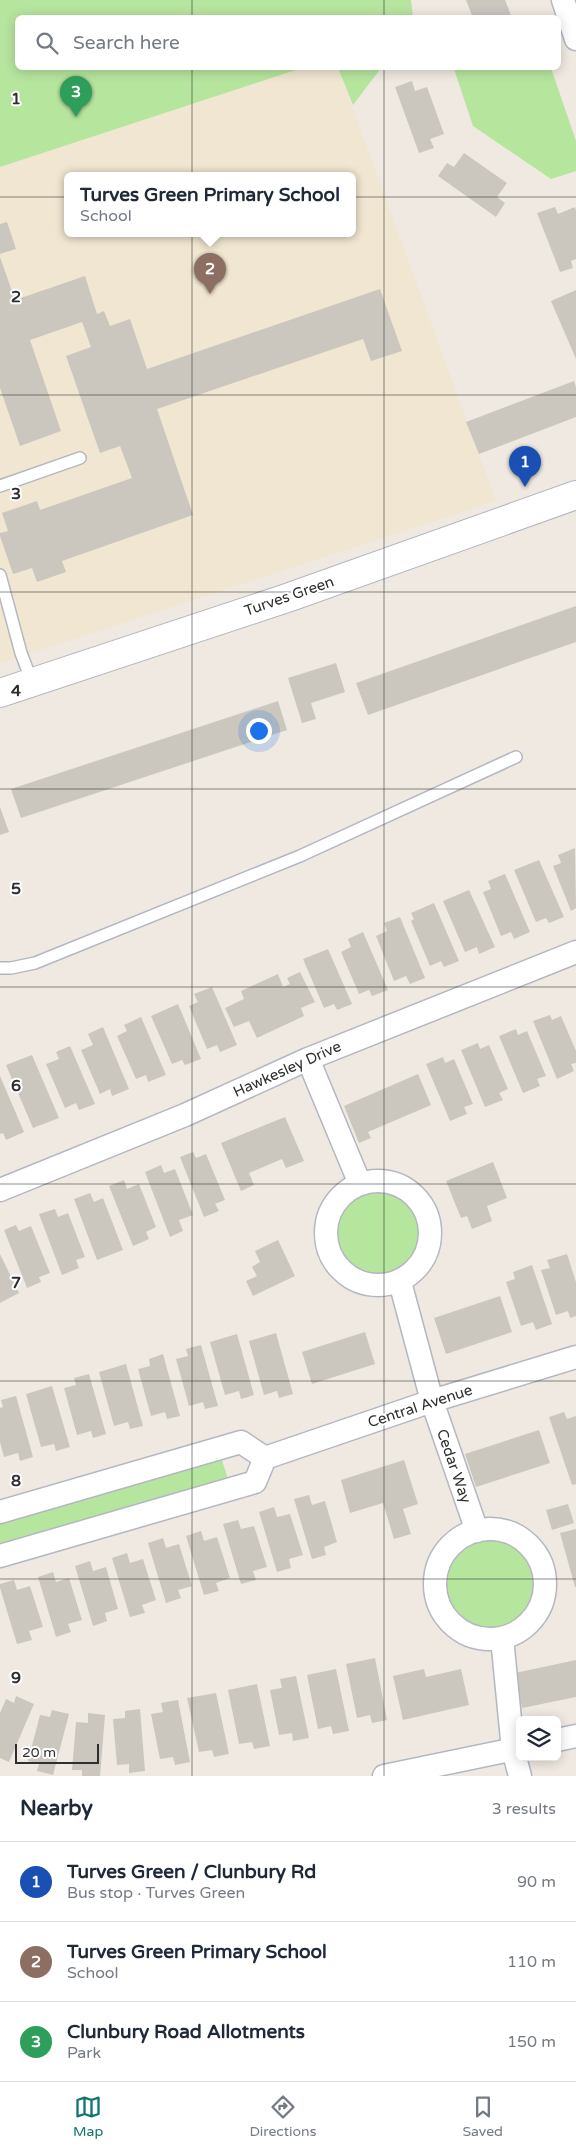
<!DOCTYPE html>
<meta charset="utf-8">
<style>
body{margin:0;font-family:"Varela Round",sans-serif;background:#f6f6f7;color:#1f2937}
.controls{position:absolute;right:15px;bottom:15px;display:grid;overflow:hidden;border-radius:8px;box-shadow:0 2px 12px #0003}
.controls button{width:45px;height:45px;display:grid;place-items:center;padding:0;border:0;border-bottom:1px solid #e0e1e3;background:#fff;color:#1f2937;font:25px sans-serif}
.scale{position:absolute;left:15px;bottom:12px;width:84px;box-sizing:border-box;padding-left:5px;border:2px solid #2e2e2e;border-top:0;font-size:14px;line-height:18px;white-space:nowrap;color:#2e2e2e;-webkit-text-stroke:4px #fff;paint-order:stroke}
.you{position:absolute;left:258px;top:730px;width:18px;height:18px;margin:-12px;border:4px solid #fff;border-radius:50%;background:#1a73e8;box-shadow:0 0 0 8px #1a73e833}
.badge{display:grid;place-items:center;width:32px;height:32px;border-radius:50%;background:#0f766e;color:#fff;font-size:16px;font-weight:700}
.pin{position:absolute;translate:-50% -41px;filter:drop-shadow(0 1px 2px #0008)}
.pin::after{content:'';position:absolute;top:26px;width:18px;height:15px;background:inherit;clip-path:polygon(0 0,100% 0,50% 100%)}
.popup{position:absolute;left:64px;top:172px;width:292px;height:65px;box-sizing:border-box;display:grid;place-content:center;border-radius:8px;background:#fff;filter:drop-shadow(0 1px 4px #0005);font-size:16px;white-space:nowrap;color:#747a83}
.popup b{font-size:19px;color:#1f2937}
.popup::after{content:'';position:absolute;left:50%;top:100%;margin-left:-10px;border:10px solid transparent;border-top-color:#fff}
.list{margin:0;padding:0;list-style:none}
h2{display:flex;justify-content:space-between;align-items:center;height:65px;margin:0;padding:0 20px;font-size:21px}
h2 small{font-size:16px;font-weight:400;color:#747a83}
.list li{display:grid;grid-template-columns:32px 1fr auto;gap:15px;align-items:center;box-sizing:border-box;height:80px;padding:0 20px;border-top:1px solid #e0e1e3}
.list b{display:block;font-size:19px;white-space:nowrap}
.list p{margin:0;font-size:16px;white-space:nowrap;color:#747a83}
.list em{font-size:16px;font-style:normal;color:#747a83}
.icon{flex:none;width:28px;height:28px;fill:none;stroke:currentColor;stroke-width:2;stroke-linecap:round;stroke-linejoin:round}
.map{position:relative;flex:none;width:576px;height:1776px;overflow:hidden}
.search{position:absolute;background:#fff;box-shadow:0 2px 12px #0003;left:15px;right:15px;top:15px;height:55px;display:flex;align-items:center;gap:12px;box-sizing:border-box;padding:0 18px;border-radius:8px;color:#747a83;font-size:19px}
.sheet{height:305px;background:#fff}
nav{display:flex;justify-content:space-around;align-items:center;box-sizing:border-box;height:70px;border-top:1px solid #e0e1e3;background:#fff;font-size:14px;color:#747a83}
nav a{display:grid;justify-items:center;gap:2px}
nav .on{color:#0f766e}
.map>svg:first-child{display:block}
</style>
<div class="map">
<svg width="576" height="1776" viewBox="0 0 576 1776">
<rect width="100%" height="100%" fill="#efe9e1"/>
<path fill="#f0e6d1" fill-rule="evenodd" d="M 302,68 L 338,68 L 496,501 L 0,663 L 0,167 ZM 68,175 L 352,175 L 352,233 L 68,233 Z"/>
<path fill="#b6e59e" d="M 0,0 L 411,0 L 413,17 L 18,18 L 18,68 L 302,68 L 0,167 Z
M 338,68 L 381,68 L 353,105 Z
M 459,68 L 551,68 L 576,141 L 576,171 L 551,179 L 473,126 L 454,69 Z
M334 1234a45 45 0 1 1 90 0a45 45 0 1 1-90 0Z
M 220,1454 L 230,1485 L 0,1545 L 0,1522 Z
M440 1584a49 49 0 1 1 98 0a49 49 0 1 1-98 0Z"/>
<path fill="#cbc7bf" d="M 466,0 L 505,0 L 512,18 L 473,18 Z
M 412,81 L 415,91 L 427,87 L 444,134 L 430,139 L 434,148 L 419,153 L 395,87 Z
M 464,153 L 507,183 L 497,197 L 505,203 L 496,217 L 438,176 L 447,163 L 454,167 Z
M 555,207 L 558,214 L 575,207 L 576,211 L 576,259 L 571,261 L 573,268 L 560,272 L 537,213 Z
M 7,222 L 16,249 L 0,254 L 0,224 Z
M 0,257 L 15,300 L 85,276 L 97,314 L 104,311 L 110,326 L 130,319 L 147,369 L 380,289 L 402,351 L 371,361 L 363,339 L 157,409 L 193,515 L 62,561 L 66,572 L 37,582 L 32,568 L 13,574 L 0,536 L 0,533 L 8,531 L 2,513 L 37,501 L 40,510 L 132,478 L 120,446 L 100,453 L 66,356 L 91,347 L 82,322 L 30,340 L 61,431 L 20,446 L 0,388 Z
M 576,290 L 576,359 L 551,301 Z
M 574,381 L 576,387 L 576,417 L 479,454 L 466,422 Z
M 576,606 L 576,642 L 368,715 L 356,683 Z
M 336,663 L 345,692 L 311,703 L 316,719 L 302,723 L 288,678 Z
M 278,701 L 287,730 L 21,818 L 11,789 Z
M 0,807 L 9,832 L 0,835 Z
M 575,848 L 576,908 L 571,911 L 553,866 L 561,863 L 558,855 Z
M 539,860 L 564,917 L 549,923 L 546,918 L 536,922 L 514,870 Z
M 505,874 L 530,932 L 514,939 L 511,932 L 501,936 L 483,892 L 491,889 L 488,881 Z
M 469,890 L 495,947 L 479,954 L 477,947 L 465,952 L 443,901 Z
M 434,903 L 459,961 L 444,967 L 441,961 L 430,966 L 411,921 L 414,919 L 411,913 Z
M 400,917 L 425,978 L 410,984 L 406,976 L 394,981 L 376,936 L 387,931 L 384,923 Z
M 363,932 L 388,990 L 372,996 L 369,990 L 359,994 L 341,952 L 351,947 L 348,939 Z
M 328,949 L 352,1004 L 337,1010 L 334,1004 L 324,1008 L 303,959 Z
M 300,972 L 315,1002 L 301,1008 L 304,1016 L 257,1038 L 249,1021 L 234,1027 L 225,1008 L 244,999 L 241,991 L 278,974 L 283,987 L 290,984 L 287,978 Z
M 212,987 L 237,1045 L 220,1052 L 217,1045 L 207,1049 L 189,1006 L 198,1002 L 194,994 Z
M 178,1004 L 201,1059 L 185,1065 L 182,1060 L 172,1064 L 151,1016 Z
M 550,1015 L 552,1020 L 561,1016 L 576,1051 L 576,1063 L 571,1064 L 574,1071 L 557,1079 L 533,1021 Z
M 141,1017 L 166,1075 L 148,1082 L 146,1075 L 136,1079 L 117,1036 L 127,1031 L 124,1025 Z
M 103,1027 L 129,1089 L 112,1096 L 110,1089 L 100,1094 L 81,1050 L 93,1045 L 88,1034 Z
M 516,1029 L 518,1035 L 527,1031 L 546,1076 L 537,1079 L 540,1086 L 523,1093 L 499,1036 Z
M 478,1043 L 480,1049 L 489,1045 L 508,1089 L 499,1093 L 503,1100 L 485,1107 L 461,1050 Z
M 70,1046 L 95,1104 L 79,1110 L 76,1103 L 65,1108 L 46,1064 L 59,1059 L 56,1052 Z
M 32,1055 L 59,1118 L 33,1128 L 6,1065 Z
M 443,1057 L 445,1063 L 454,1059 L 473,1104 L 464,1107 L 467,1114 L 450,1121 L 426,1064 Z
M 418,1074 L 431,1105 L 368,1132 L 371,1138 L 359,1143 L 344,1106 Z
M 0,1076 L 24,1132 L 6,1140 L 3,1133 L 0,1134 Z
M 285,1117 L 304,1161 L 286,1168 L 282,1159 L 249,1173 L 254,1185 L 241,1191 L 221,1143 Z
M 193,1152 L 196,1158 L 206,1154 L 225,1200 L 215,1204 L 219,1211 L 204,1217 L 180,1157 Z
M 493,1162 L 507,1198 L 487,1206 L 492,1221 L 472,1229 L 467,1216 L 461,1218 L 446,1181 Z
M 161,1165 L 164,1173 L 175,1169 L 193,1215 L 179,1220 L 183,1231 L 170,1237 L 145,1172 Z
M 124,1180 L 127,1189 L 139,1184 L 156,1227 L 146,1232 L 149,1239 L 133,1246 L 109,1186 Z
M 90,1193 L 94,1202 L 103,1198 L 123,1250 L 97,1260 L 74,1199 Z
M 55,1209 L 58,1217 L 68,1213 L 85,1257 L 76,1260 L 79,1268 L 62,1275 L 39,1214 Z
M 16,1225 L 19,1231 L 31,1226 L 50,1273 L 39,1277 L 41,1282 L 27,1288 L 4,1230 Z
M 278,1240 L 295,1276 L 253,1296 L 246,1281 L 257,1276 L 252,1267 L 260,1262 L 255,1251 Z
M 0,1254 L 19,1293 L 0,1303 Z
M 567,1254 L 576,1282 L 576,1316 L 570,1318 L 568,1311 L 556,1315 L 541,1270 L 550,1268 L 547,1260 Z
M 532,1265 L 552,1324 L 536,1330 L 533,1322 L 521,1326 L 506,1282 L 515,1279 L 513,1272 Z
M 500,1296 L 512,1332 L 446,1354 L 434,1318 Z
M 365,1332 L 375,1364 L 312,1384 L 302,1352 Z
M 276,1333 L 293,1394 L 279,1398 L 277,1391 L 264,1395 L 249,1341 Z
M 237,1334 L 254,1395 L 241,1399 L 239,1391 L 225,1395 L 210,1342 Z
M 201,1345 L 218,1406 L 205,1409 L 203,1402 L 189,1406 L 176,1359 L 188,1356 L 186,1349 Z
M 163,1354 L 180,1416 L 167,1419 L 165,1412 L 151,1416 L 138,1369 L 150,1366 L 149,1359 Z
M 126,1364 L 143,1426 L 130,1429 L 128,1422 L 114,1426 L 99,1372 Z
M 89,1374 L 106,1434 L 93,1438 L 91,1431 L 77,1435 L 64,1388 L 76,1385 L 74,1378 Z
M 52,1386 L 70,1447 L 56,1451 L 54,1444 L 41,1447 L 26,1394 Z
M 16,1396 L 33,1457 L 20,1461 L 18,1453 L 4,1457 L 0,1442 L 0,1408 L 3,1407 L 1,1400 Z
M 564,1412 L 567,1419 L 576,1416 L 576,1484 L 572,1485 L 549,1417 Z
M 539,1430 L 550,1463 L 476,1487 L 465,1454 Z
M 404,1460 L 418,1504 L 403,1509 L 411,1534 L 394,1539 L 383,1503 L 350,1513 L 341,1480 Z
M 309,1495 L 312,1505 L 325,1501 L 337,1542 L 324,1547 L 326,1555 L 312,1559 L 294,1499 Z
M 568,1504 L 574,1523 L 552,1530 L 546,1510 Z
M 274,1507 L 277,1517 L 290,1514 L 303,1555 L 289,1559 L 291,1568 L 277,1572 L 259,1512 Z
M 238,1520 L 241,1529 L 254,1526 L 267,1567 L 253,1571 L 256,1580 L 241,1584 L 223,1524 Z
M 576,1529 L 576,1587 L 575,1587 L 560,1533 Z
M 201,1531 L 204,1541 L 217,1537 L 230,1578 L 216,1583 L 219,1591 L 204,1595 L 186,1536 Z
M 163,1538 L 166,1548 L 179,1544 L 192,1586 L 178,1590 L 181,1598 L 166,1603 L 148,1543 Z
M 127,1553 L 130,1563 L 143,1559 L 156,1600 L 142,1605 L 145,1613 L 130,1617 L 112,1558 Z
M 90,1561 L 93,1571 L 106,1567 L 118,1609 L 105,1613 L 107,1621 L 93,1626 L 75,1566 Z
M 53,1572 L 56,1582 L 69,1578 L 82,1620 L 68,1624 L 71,1632 L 56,1637 L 38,1577 Z
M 14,1580 L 17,1590 L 30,1586 L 43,1627 L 29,1631 L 32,1640 L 17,1644 L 0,1588 L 0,1584 Z
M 375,1658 L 387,1720 L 372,1723 L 370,1715 L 357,1718 L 346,1664 Z
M 576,1660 L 576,1697 L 522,1708 L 515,1673 Z
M 336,1669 L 349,1731 L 333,1734 L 331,1726 L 318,1729 L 307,1675 Z
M 424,1669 L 426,1677 L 461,1669 L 469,1705 L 403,1720 L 393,1676 Z
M 296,1676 L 309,1738 L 293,1741 L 292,1733 L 279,1735 L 270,1690 L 282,1688 L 280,1679 Z
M 257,1684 L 270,1746 L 254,1749 L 252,1742 L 239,1744 L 228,1690 Z
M 216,1693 L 229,1754 L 214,1757 L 212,1750 L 199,1752 L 187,1698 Z
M 16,1696 L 34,1704 L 9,1762 L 0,1758 L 0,1713 L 6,1699 L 14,1703 Z
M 178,1700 L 190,1762 L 175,1765 L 173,1757 L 160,1759 L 151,1714 L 163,1712 L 161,1703 Z
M 140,1709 L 145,1771 L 129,1773 L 129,1764 L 117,1765 L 113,1719 L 125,1718 L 125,1711 Z
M 52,1710 L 69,1714 L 53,1775 L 37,1771 L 39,1764 L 28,1761 L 40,1715 L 50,1717 Z
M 88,1713 L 105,1715 L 100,1776 L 82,1776 L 82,1770 L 72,1770 L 76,1722 L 88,1723 Z"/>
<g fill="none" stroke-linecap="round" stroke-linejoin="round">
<g stroke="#b4b7c1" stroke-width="14">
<path id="service" d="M 0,486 L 80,458
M 0,575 L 21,653 L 32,682
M 0,968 L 11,968 L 35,963 L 300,856 L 516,757"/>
</g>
<g stroke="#b4b7c1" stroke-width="25">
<path id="minor" d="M 563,0 L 576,39
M 308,1059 L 360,1184
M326 1233a52 52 0 1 1 104 0a52 52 0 1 1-104 0Z
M 0,1190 L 185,1115 L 308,1059 L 576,952
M 400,1282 L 432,1401 L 477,1531
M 0,1512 L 241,1442 L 265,1458
M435 1584a55 55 0 1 1 110 0a55 55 0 1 1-110 0Z
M 0,1556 L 255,1482 L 265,1458 L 432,1401 L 576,1357
M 502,1638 L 513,1750 L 520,1776
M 557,1740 L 576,1736
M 384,1776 L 520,1748"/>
</g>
<g stroke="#b4b7c1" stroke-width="30">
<path id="tertiary" d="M 0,693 L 287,598 L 576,495"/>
</g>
<use href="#service" stroke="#fff" stroke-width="11"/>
<use href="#minor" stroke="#fff" stroke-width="22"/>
<use href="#tertiary" stroke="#fff" stroke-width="28"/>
</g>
<path fill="none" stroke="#2e2e2e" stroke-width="1" stroke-opacity="0.55" d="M 192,0 L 192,18M 384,0 L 384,18M 192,68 L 192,1776M 384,68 L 384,1776M 0,197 L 576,197M 0,395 L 576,395M 0,592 L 576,592M 0,789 L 576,789M 0,987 L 576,987M 0,1184 L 576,1184M 0,1381 L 576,1381M 0,1579 L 576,1579"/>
<g text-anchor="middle" stroke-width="4" stroke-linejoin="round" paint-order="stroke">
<g font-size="15" fill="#2e2e2e" stroke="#fff">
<text transform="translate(289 596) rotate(-19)" y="5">Turves Green</text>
<text transform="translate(287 1069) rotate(-24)" y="5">Hawkesley Drive</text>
<text transform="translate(420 1406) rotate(-18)" y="5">Central Avenue</text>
<text transform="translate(454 1466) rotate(71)" y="5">Cedar Way</text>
</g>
</g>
<g font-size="16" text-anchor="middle" font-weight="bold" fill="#2e2e2e" stroke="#fff" stroke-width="4" stroke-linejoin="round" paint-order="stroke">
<text x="16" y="104">1</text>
<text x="16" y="302">2</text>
<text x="16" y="499">3</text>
<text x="16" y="696">4</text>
<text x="16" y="894">5</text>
<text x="16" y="1091">6</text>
<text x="16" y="1288">7</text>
<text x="16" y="1486">8</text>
<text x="16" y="1683">9</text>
</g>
</svg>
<div class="controls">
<button><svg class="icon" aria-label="layers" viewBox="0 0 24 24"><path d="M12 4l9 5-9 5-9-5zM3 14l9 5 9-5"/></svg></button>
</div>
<div class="scale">20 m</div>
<div class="you"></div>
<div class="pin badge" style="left:525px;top:487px;background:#1a4fb4">1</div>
<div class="pin badge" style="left:210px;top:294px;background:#8d6e63">2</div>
<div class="popup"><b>Turves Green Primary School</b>School</div>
<div class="pin badge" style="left:76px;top:117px;background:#2e9e5b">3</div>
<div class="search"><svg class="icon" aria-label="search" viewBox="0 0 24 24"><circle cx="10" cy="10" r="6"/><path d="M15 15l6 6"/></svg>Search here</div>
</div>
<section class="sheet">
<h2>Nearby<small>3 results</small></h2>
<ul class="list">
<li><span class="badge" style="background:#1a4fb4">1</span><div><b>Turves Green / Clunbury Rd</b><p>Bus stop · Turves Green</p></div><em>90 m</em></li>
<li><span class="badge" style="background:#8d6e63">2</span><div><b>Turves Green Primary School</b><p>School</p></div><em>110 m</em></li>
<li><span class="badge" style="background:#2e9e5b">3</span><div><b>Clunbury Road Allotments</b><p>Park</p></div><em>150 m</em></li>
</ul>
</section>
<nav>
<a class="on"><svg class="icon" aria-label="map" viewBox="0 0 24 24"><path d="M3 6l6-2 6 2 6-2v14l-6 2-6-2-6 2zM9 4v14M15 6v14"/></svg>Map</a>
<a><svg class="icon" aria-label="directions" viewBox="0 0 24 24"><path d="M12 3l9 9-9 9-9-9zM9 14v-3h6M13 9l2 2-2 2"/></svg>Directions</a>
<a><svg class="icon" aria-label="saved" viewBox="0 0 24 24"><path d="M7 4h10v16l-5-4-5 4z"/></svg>Saved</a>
</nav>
